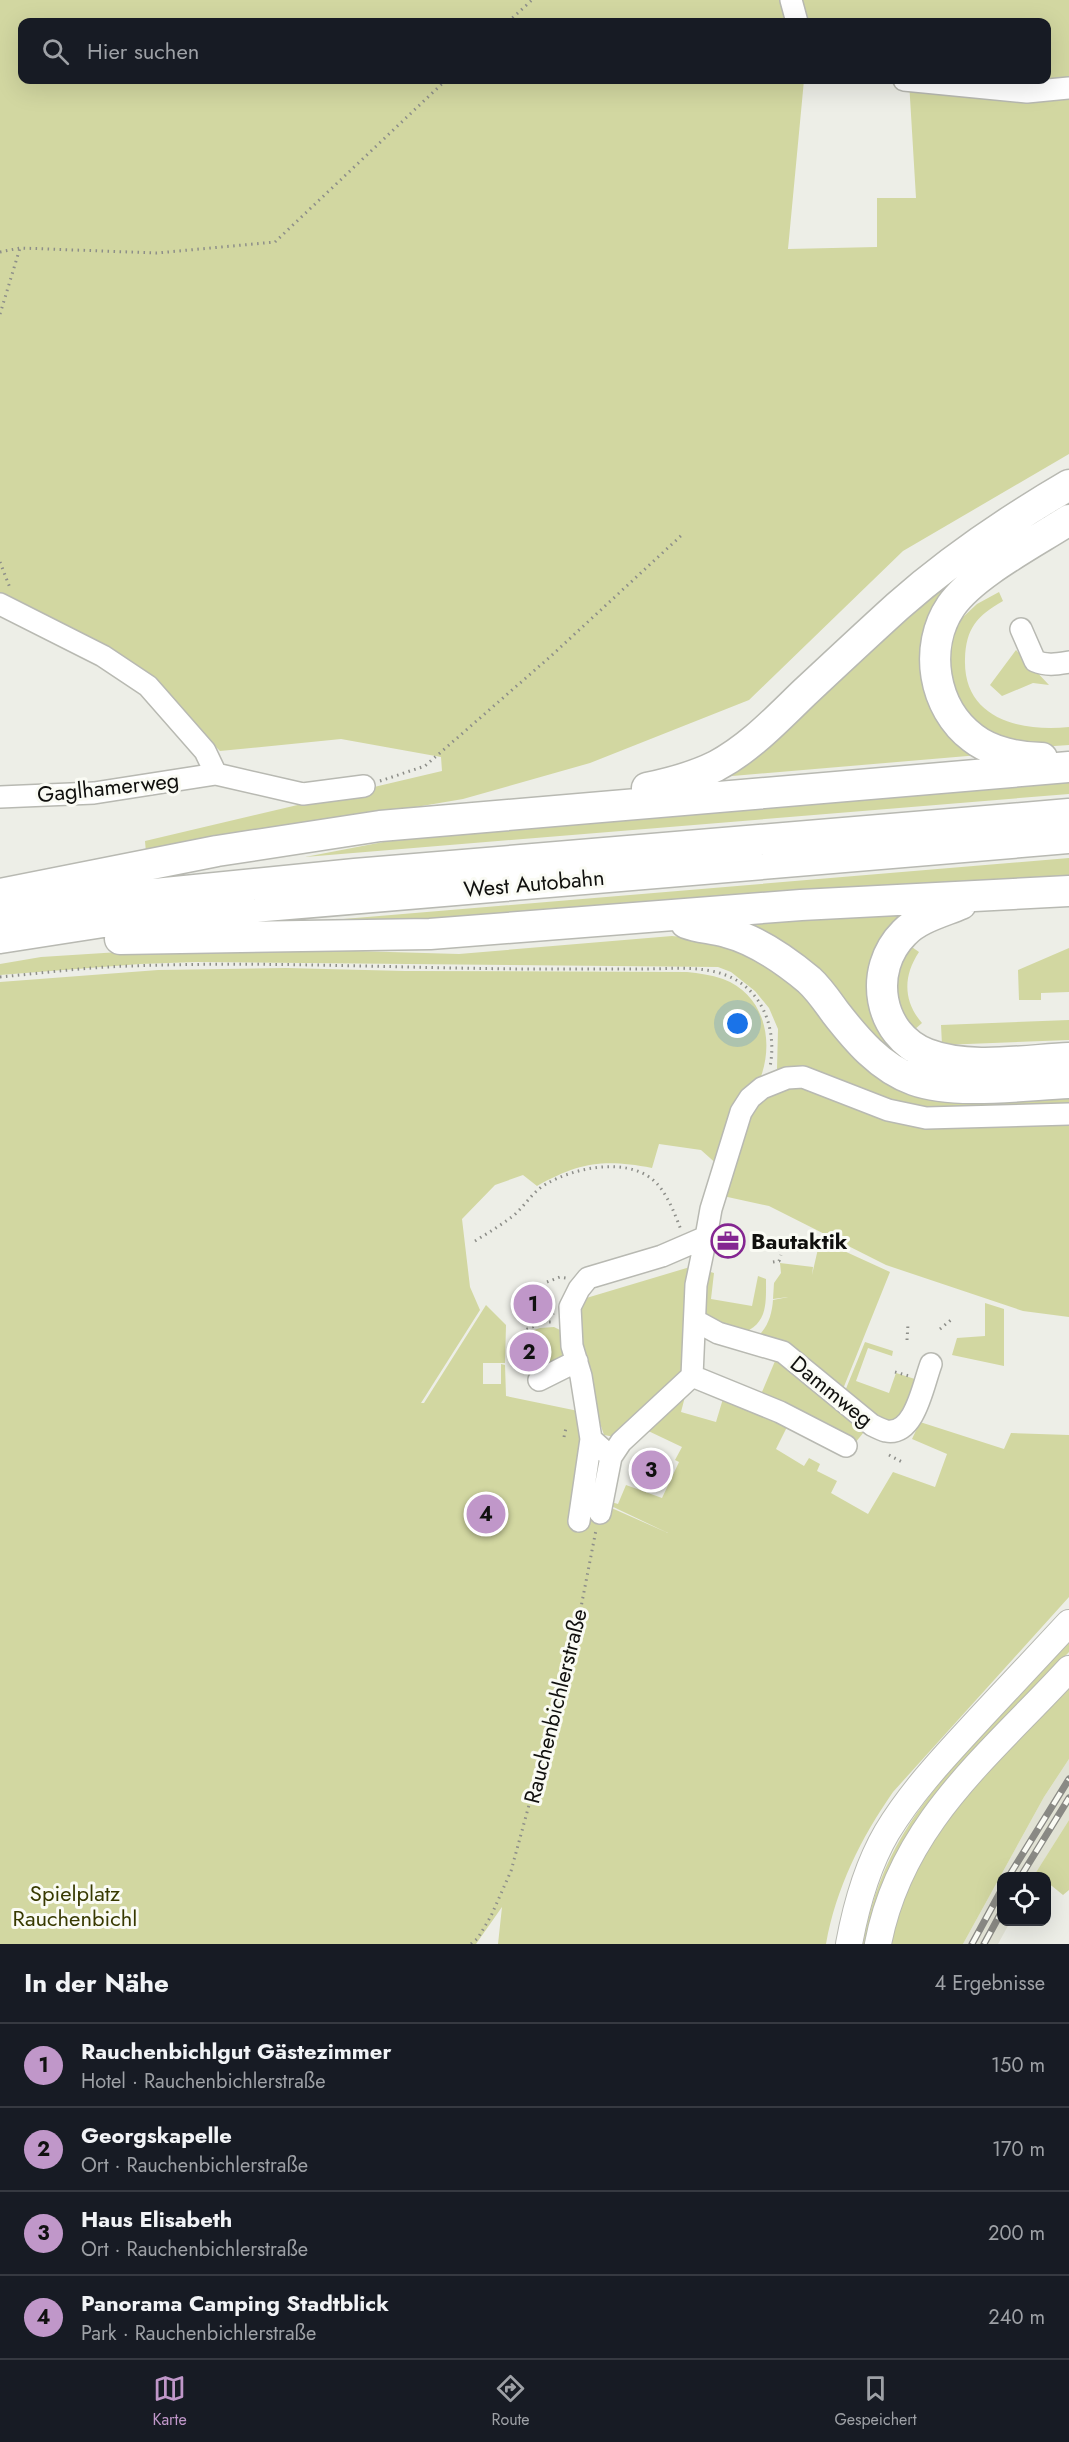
<!DOCTYPE html>
<html lang="de">
<meta charset="utf-8">
<style>
body{margin:0;font-family:Jost,sans-serif;background:#20242c;color:#f1f3f6}
.controls{position:absolute;right:18px;bottom:18px;display:grid;overflow:hidden;border-radius:12px;box-shadow:0 6px 24px #0002}
.controls button{width:54px;height:54px;display:grid;place-items:center;padding:0;border:0;border-bottom:2px solid #363941;background:#171b24;color:#f1f3f6;font:30px sans-serif}
.you{position:absolute;left:738px;top:1024px;width:21px;height:21px;margin:-15px;border:4px solid #fff;border-radius:50%;background:#1a73e8;box-shadow:0 0 0 9px #1a73e833}
.badge{display:grid;place-items:center;width:39px;height:39px;border-radius:50%;background:#c097c9;color:#111;font-size:20px;font-weight:700}
.pin{position:absolute;translate:-50% -50%;border:3px solid #fff;box-shadow:0 2px 6px #0006}
.list{margin:0;padding:0;list-style:none}
h2{display:flex;justify-content:space-between;align-items:center;height:78px;margin:0;padding:0 24px;font-size:26px}
h2 small{font-size:20px;font-weight:400;color:#9ea1a6}
.list li{display:grid;grid-template-columns:39px 1fr auto;gap:18px;align-items:center;box-sizing:border-box;height:84px;padding:0 24px;border-top:2px solid #363941}
.list b{display:block;font-size:22px;white-space:nowrap}
.list p{margin:0;font-size:20px;white-space:nowrap;color:#9ea1a6}
.list em{font-size:20px;font-style:normal;color:#9ea1a6}
.icon{flex:none;width:33px;height:33px;fill:none;stroke:currentColor;stroke-width:2;stroke-linecap:round;stroke-linejoin:round}
.map{position:relative;flex:none;width:1069px;height:1944px;overflow:hidden}
.search{position:absolute;background:#171b24;box-shadow:0 6px 24px #0002;left:18px;right:18px;top:18px;height:66px;display:flex;align-items:center;gap:15px;box-sizing:border-box;padding:0 21px;border-radius:12px;color:#9ea1a6;font-size:22px}
.sheet{height:414px;background:#171b24}
nav{display:flex;justify-content:space-around;align-items:center;box-sizing:border-box;height:84px;border-top:2px solid #363941;background:#171b24;font-size:16px;color:#9ea1a6}
nav a{display:grid;justify-items:center;gap:3px}
nav .on{color:#c097c9}
.map>svg:first-child{display:block}
</style>
<div class="map">
<svg width="1069" height="1944" viewBox="0 0 1069 1944">
<rect width="100%" height="100%" fill="#edeee7"/>
<path fill="#e1e2d4" d="M 1069,1759 L 1069,1820 L 1034,1876 L 1002,1876 L 1002,1922 L 1010,1922 L 998,1944 L 963,1944 L 1044,1797 Z"/>
<path fill="#d2d7a1" fill-rule="evenodd" d="M 0,0 L 1069,0 L 1069,454 L 903,551 L 749,700 L 590,763 L 463,799 L 146,853 L 145,841 L 442,771 L 441,757 L 341,739 L 220,751 L 126,659 L 0,595 ZM 22,22 L 1046,22 L 1046,80 L 904,80 L 909,81 L 916,198 L 877,198 L 877,247 L 788,249 L 804,80 L 22,80 Z
M 1069,492 L 1069,507 L 997,552 L 929,660 L 991,754 L 721,777 L 900,615 Z
M 999,592 L 1003,601 C 977,616 966,628 965,659 C 963,719 1021,732 1069,727 L 1069,745 L 1040,747 L 1018,745 L 978,725 L 951,690 L 947,648 L 953,633 L 962,618 L 977,604 Z
M 1016,650 L 1049,685 L 1033,683 L 1002,696 L 990,685 Z
M 1069,779 L 1069,794 L 305,857 L 425,834 Z
M 1069,858 L 1069,882 L 462,921 L 284,924 Z
M 914,910 L 876,961 L 922,1059 L 906,1067 L 725,922 Z
M 672,936 L 723,941 L 775,965 L 871,1067 L 1069,1097 L 1069,1317 L 1023,1311 L 886,1265 L 769,1206 L 723,1196 L 743,1125 L 777,1069 L 778,1029 L 769,1008 L 755,991 L 731,972 L 718,967 L 196,962 L 140,964 L 0,975 L 0,964 L 41,957 L 151,950 L 286,949 L 459,954 Z
M 909,945 L 919,952 C 903,976 903,1001 922,1023 L 914,1030 C 891,1005 891,974 909,945 Z
M 1069,948 L 1069,992 L 1041,993 L 1041,1000 L 1019,1000 L 1018,970 Z
M 286,968 L 405,971 L 687,972 C 699,973 711,975 723,979 C 764,994 775,1041 760,1079 C 749,1109 733,1137 719,1166 L 701,1150 L 659,1144 L 652,1168 C 604,1159 580,1162 537,1186 L 523,1175 L 495,1185 L 462,1219 L 470,1287 L 480,1310 L 421,1403 L 424,1403 L 486,1305 L 506,1325 L 505,1363 L 483,1363 L 483,1384 L 501,1384 L 501,1364 L 505,1365 L 506,1396 L 583,1412 L 602,1453 L 598,1502 L 668,1533 L 607,1504 L 608,1501 L 618,1504 L 626,1485 L 662,1498 L 679,1462 L 675,1460 L 682,1447 L 642,1428 L 688,1385 L 681,1412 L 716,1422 L 725,1392 L 789,1423 L 776,1449 L 804,1466 L 809,1458 L 820,1464 L 817,1471 L 837,1481 L 831,1493 L 868,1514 L 893,1472 L 935,1487 L 947,1454 L 912,1439 L 920,1422 L 1004,1449 L 1011,1433 L 1069,1435 L 1069,1597 L 893,1792 C 861,1838 836,1888 826,1944 L 498,1944 L 502,1907 L 476,1944 L 0,1944 L 0,982 L 158,970 Z
M 1069,1020 L 1069,1040 L 942,1045 L 941,1025 Z
M 820,1240 L 890,1272 L 841,1394 L 758,1336 C 768,1327 772,1314 773,1300 L 788,1297 L 773,1299 L 774,1283 L 781,1273 L 780,1263 L 813,1267 L 812,1275 Z
M 690,1267 L 686,1371 L 615,1437 L 604,1435 C 591,1393 566,1342 583,1299 Z
M 704,1270 L 714,1273 L 711,1299 L 752,1306 L 758,1276 L 766,1279 C 766,1304 768,1325 740,1334 L 703,1318 Z
M 985,1303 L 1004,1309 L 1004,1366 L 952,1355 L 957,1338 L 985,1336 Z
M 554,1327 L 562,1331 L 567,1354 C 556,1361 529,1376 519,1362 C 515,1357 514,1347 512,1340 L 523,1333 L 526,1345 L 522,1347 L 527,1362 L 534,1362 L 536,1357 L 528,1332 L 540,1328 Z
M 865,1342 L 893,1351 L 892,1356 L 868,1348 L 856,1381 L 889,1393 L 896,1373 L 918,1380 L 905,1419 L 895,1427 L 843,1396 Z
M 778,1354 L 868,1427 L 855,1443 L 759,1399 Z
M 1069,1640 L 1069,1652 L 952,1774 L 922,1812 L 894,1858 L 866,1944 L 863,1944 C 880,1850 923,1799 986,1730 C 1013,1700 1041,1670 1069,1640 Z
M 1069,1684 L 1069,1759 L 1044,1797 L 963,1944 L 888,1944 L 896,1912 L 920,1857 L 959,1801 Z
M 1069,1820 L 1069,1890 L 1063,1895 L 1047,1882 L 1046,1876 L 1039,1876 L 1035,1874 Z"/>
<g fill="none" stroke-linecap="round" stroke-linejoin="round">
<g stroke="#b8b9b2" stroke-width="24">
<path id="minor" d="M 791,0 L 797,22
M 904,80 L 1027,92 L 1069,88
M 0,604 L 103,656 L 148,686 L 205,751 L 216,774
M 1021,629 L 1035,661 C 1047,666 1057,664 1069,662
M 0,797 L 94,793 L 216,774 L 303,794 L 364,786
M 696,1321 L 718,1333 L 783,1352 L 872,1425 C 876,1427 882,1430 886,1431 C 915,1436 923,1385 931,1364
M 692,1376 L 780,1412 L 846,1446
M 539,1380 L 577,1361
M 611,1457 L 621,1442 L 692,1376 L 696,1285 L 706,1237
M 600,1513 L 611,1457 L 591,1439 L 581,1376 L 572,1346 L 570,1307 L 579,1289 L 588,1278 L 662,1256 L 706,1237 L 711,1209 L 741,1112 L 750,1098 L 762,1088 L 787,1078 L 803,1077 L 888,1110 L 926,1118 L 1069,1114
M 579,1521 L 591,1439"/>
</g>
<g stroke="#b8b9b2" stroke-width="28">
<path id="major" d="M 849,1944 C 856,1906 867,1866 887,1832 C 913,1789 948,1753 982,1716 C 1011,1685 1040,1654 1069,1623
M 878,1944 C 901,1823 990,1755 1069,1669"/>
</g>
<g stroke="#b8b9b2" stroke-width="33">
<path id="highway" d="M 1042,758 C 1019,758 991,752 973,738 C 933,708 923,647 951,606 C 973,574 1035,542 1069,520
M 647,788 C 671,783 694,777 716,766 C 750,748 777,719 804,693 C 835,664 866,635 898,606 C 950,560 1009,520 1069,485
M 0,894 L 217,851 L 380,826 L 1069,767
M 961,904 C 942,912 918,918 904,933 C 867,970 878,1035 927,1054 C 968,1070 1026,1060 1069,1058
M 5,909 L 355,874 L 1069,814
M 686,923 C 699,928 713,928 726,932 C 757,940 785,960 809,980 C 819,989 827,1001 835,1012 C 856,1039 880,1068 914,1080 C 956,1095 1024,1085 1069,1083
M 0,938 L 103,922 L 184,913 L 1069,838
M 120,939 L 430,934 L 801,905 L 1069,891"/>
</g>
<path stroke="#8d8e89" stroke-width="3" stroke-dasharray="1.5 4.5" stroke-linecap="butt" d="M 508,22 L 532,0
M 0,252 L 20,248 L 157,253 L 275,242 L 446,80
M 0,314 L 20,248
M 0,562 L 10,588
M 380,781 L 425,766 L 551,656 L 684,533
M 0,977 C 43,973 87,967 131,966 C 262,961 394,968 525,969 C 564,969 604,969 643,969 C 670,969 702,965 728,976 C 764,991 777,1031 770,1067
M 475,1241 C 488,1233 501,1225 513,1216 C 525,1206 532,1192 546,1184 C 574,1168 624,1157 652,1179 C 666,1190 675,1214 681,1230
M 773,1262 L 779,1261 L 781,1255
M 547,1282 L 560,1277 L 566,1278
M 540,1311 L 542,1318
M 542,1318 L 554,1313
M 940,1329 L 952,1319
M 907,1340 L 908,1324
M 528,1346 L 525,1330 L 544,1322 L 553,1322
M 895,1372 L 909,1376
M 564,1437 L 566,1428
M 889,1455 L 902,1462
M 471,1944 L 478,1938 L 491,1916 L 511,1871 L 576,1633 L 596,1530"/>
<use href="#minor" stroke="#fff" stroke-width="21"/>
<use href="#major" stroke="#fff" stroke-width="26"/>
<use href="#highway" stroke="#fff" stroke-width="30"/>
<g stroke="#898984" stroke-width="7">
<path id="rail" d="M 1009,1876 L 1069,1779
M 1021,1876 L 1069,1798
M 972,1944 L 1002,1889
M 984,1944 L 1002,1911"/>
</g>
<use href="#rail" stroke="#fafbf4" stroke-width="4.5" stroke-dasharray="14" stroke-linecap="butt"/>
</g>
<defs>
<g id="office-ring" transform="scale(1.725)"><circle r="9.5" fill="#fafbf4" stroke="#842691" stroke-width="1.5"/><path d="M-6-3h4V-5.5h4V-3h4V5H-6ZM-1-4.5V-3h2v-1.5ZM-6 0V1H6V0Z" fill="#842691"/></g>
</defs>
<g fill-rule="evenodd">
<use href="#office-ring" x="728" y="1241"/>
</g>
<g text-anchor="middle" stroke-width="6" stroke-linejoin="round" paint-order="stroke">
<g font-size="22" fill="#10100e" stroke="#fafbf4">
<text transform="translate(108 787) rotate(-6)" y="8">Gaglhamerweg</text>
<text transform="translate(534 883) rotate(-5)" y="8">West Autobahn</text>
<text transform="translate(832 1391) rotate(39)" y="8">Dammweg</text>
<text transform="translate(555 1706) rotate(-76)" y="8">Rauchenbichlerstraße</text>
</g>
<g font-size="22" font-weight="bold" fill="#10100e" stroke="#fafbf4" text-anchor="start">
<text x="751" y="1249">Bautaktik</text>
</g>
<g font-size="22" fill="#373900" stroke="#fafbf4">
<text x="75" y="1901">Spielplatz<tspan x="75" dy="25">Rauchenbichl</tspan></text>
</g>
</g>
</svg>
<div class="controls">
<button><svg class="icon" aria-label="locate" viewBox="0 0 24 24"><circle cx="12" cy="12" r="6"/><path d="M12 2v4M12 18v4M2 12h4M18 12h4"/></svg></button>
</div>
<div class="you"></div>
<div class="pin badge" style="left:533px;top:1304px">1</div>
<div class="pin badge" style="left:529px;top:1352px">2</div>
<div class="pin badge" style="left:651px;top:1470px">3</div>
<div class="pin badge" style="left:486px;top:1514px">4</div>
<div class="search"><svg class="icon" aria-label="search" viewBox="0 0 24 24"><circle cx="10" cy="10" r="6"/><path d="M15 15l6 6"/></svg>Hier suchen</div>
</div>
<section class="sheet">
<h2>In der Nähe<small>4 Ergebnisse</small></h2>
<ul class="list">
<li><span class="badge">1</span><div><b>Rauchenbichlgut Gästezimmer</b><p>Hotel · Rauchenbichlerstraße</p></div><em>150 m</em></li>
<li><span class="badge">2</span><div><b>Georgskapelle</b><p>Ort · Rauchenbichlerstraße</p></div><em>170 m</em></li>
<li><span class="badge">3</span><div><b>Haus Elisabeth</b><p>Ort · Rauchenbichlerstraße</p></div><em>200 m</em></li>
<li><span class="badge">4</span><div><b>Panorama Camping Stadtblick</b><p>Park · Rauchenbichlerstraße</p></div><em>240 m</em></li>
</ul>
</section>
<nav>
<a class="on"><svg class="icon" aria-label="map" viewBox="0 0 24 24"><path d="M3 6l6-2 6 2 6-2v14l-6 2-6-2-6 2zM9 4v14M15 6v14"/></svg>Karte</a>
<a><svg class="icon" aria-label="directions" viewBox="0 0 24 24"><path d="M12 3l9 9-9 9-9-9zM9 14v-3h6M13 9l2 2-2 2"/></svg>Route</a>
<a><svg class="icon" aria-label="saved" viewBox="0 0 24 24"><path d="M7 4h10v16l-5-4-5 4z"/></svg>Gespeichert</a>
</nav>
